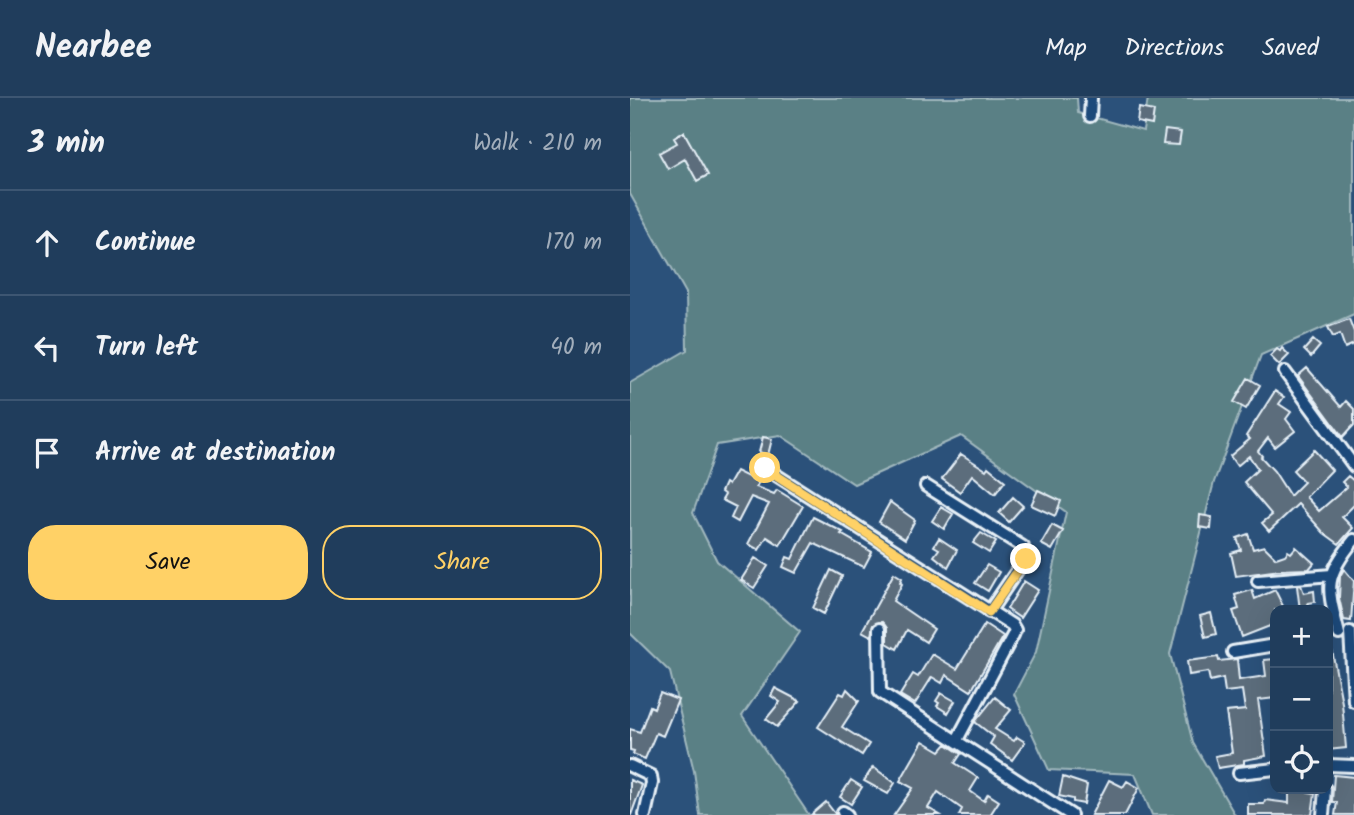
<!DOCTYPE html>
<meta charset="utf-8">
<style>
body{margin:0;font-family:Kalam,sans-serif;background:#284462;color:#f1f3f6}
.controls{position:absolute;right:21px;bottom:21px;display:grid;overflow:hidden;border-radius:14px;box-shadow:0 7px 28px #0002}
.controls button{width:63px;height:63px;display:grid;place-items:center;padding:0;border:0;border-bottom:2px solid #3d5672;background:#203d5c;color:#f1f3f6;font:35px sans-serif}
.stop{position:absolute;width:21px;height:21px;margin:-16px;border:5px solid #ffd166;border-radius:50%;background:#fff}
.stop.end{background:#ffd166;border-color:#fff;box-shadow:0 2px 7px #0008}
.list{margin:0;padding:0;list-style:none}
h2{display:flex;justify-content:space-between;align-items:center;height:91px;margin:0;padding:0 28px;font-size:30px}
h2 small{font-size:23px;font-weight:400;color:#a2aebb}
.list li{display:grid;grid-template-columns:46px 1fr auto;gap:21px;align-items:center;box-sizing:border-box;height:105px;padding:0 28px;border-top:2px solid #3d5672}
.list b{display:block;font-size:26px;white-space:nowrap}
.list em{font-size:23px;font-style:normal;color:#a2aebb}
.actions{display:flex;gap:14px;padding:21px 28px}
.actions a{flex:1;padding:16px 0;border:2px solid #ffd166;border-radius:28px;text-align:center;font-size:24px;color:#ffd166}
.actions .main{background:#ffd166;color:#111}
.icon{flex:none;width:38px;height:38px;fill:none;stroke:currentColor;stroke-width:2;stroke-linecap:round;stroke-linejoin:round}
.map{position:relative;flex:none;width:724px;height:717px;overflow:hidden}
header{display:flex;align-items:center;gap:42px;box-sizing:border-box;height:98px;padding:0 35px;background:#203d5c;border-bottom:2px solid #3d5672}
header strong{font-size:33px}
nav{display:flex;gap:38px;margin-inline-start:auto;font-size:24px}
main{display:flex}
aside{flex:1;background:#203d5c}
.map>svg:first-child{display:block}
</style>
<header>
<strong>Nearbee</strong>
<nav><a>Map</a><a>Directions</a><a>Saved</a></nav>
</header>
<main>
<aside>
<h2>3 min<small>Walk · 210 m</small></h2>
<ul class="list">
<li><svg class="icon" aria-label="ahead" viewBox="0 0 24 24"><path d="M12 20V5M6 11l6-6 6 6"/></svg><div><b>Continue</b></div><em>170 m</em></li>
<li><svg class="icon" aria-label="left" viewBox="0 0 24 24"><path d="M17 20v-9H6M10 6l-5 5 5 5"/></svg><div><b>Turn left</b></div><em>40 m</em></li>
<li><svg class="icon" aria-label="arrive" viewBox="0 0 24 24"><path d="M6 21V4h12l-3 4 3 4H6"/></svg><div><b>Arrive at destination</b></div></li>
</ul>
<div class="actions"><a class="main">Save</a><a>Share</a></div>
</aside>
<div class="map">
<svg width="724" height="717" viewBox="0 0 724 717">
<rect width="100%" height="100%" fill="#2b517a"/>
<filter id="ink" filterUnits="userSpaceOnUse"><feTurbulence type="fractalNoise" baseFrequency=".0143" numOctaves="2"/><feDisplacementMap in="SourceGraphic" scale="14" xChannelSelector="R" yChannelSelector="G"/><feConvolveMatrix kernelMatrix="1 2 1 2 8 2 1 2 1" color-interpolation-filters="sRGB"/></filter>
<g filter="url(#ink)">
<path fill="#5a8085" stroke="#a1b8be" stroke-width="2" d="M 0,0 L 447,0 L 448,15 L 513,33 L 518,0 L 724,0 L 724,216 L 631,257 L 584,384 L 540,556 L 563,645 L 605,717 L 522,717 L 505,676 L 419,672 L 384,596 L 406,554 L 436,414 L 331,338 L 224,386 L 150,337 L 87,347 L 63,415 L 87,463 L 170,534 L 112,618 L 179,717 L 70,717 L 64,673 L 40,574 L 0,535 L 0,285 L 57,252 L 56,195 L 0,96 Z"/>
<path fill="#5b6d7c" stroke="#e8f1f8" stroke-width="2" d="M 509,10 L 524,13 L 522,27 L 507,24 Z
M 535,32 L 551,34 L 549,47 L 533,46 Z
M 54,34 L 78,77 L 67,83 L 55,61 L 38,71 L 29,55 L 47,45 L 44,40 Z
M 719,221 L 724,234 L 724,246 L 715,250 L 710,236 L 703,239 L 698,229 Z
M 683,242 L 690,248 L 681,259 L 674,252 Z
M 652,250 L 659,257 L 649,267 L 640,258 L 647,251 L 650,253 Z
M 677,270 L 711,309 L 716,303 L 724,311 L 724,327 L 713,339 L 668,278 Z
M 618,280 L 630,287 L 616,311 L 604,304 Z
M 645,293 L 654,299 L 649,306 L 661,314 L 656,321 L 665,333 L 645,349 L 638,340 L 628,353 L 632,358 L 631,359 L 644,373 L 660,398 L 674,384 L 663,372 L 684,352 L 702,372 L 676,399 L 689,413 L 717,389 L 712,384 L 718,378 L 724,383 L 724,407 L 712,419 L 723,430 L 709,446 L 694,435 L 668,406 L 639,433 L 632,425 L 642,417 L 614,384 L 628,371 L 619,358 L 607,368 L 600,358 L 620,341 L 616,338 Z
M 133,339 L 142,341 L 138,357 L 129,354 Z
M 331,356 L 356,372 L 358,369 L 375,383 L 365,396 L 342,377 L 330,394 L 312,381 Z
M 126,372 L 132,378 L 126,389 L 144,396 L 147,392 L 173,408 L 150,447 L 137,439 L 129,452 L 118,446 L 139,406 L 121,399 L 108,424 L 101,420 L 106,409 L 92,402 L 95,397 L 91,394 L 95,385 L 98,387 L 106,373 L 122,381 Z
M 408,392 L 431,403 L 425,418 L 401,407 Z
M 383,399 L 393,408 L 379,424 L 369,415 Z
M 260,404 L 285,422 L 275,441 L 249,424 Z
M 311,409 L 323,416 L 314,431 L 302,423 Z
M 570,417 L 582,419 L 581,431 L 569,429 Z
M 183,419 L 213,434 L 211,436 L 242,454 L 234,469 L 183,445 L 166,475 L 153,469 L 157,459 L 162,461 Z
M 422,427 L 433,433 L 422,452 L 411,446 Z
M 351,435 L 366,444 L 359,455 L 343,445 Z
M 618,436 L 623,451 L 634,448 L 646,460 L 655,457 L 658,453 L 661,455 L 666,449 L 684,465 L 679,471 L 650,472 L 606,478 L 601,455 L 611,452 L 607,440 Z
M 309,440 L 327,452 L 318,469 L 304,458 L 309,451 L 304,448 Z
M 125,460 L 138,468 L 124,490 L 111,482 Z
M 357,467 L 369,474 L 358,493 L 345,485 Z
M 714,471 L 724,483 L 721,523 L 714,522 L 709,500 L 710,478 Z
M 201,472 L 212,478 L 194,516 L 183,510 Z
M 264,475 L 272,480 L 270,484 L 272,486 L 263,503 L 304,531 L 296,544 L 277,532 L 267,551 L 257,545 L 257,530 L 252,524 L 243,527 L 241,538 L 232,533 Z
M 394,483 L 408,492 L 390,520 L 377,511 Z
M 671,487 L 674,495 L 684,493 L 685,504 L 678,505 L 681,512 L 670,512 L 667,488 Z
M 622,492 L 625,501 L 645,492 L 655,512 L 645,512 L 645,526 L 612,539 L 603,513 L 609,511 L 605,497 Z
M 581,515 L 586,536 L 575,539 L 570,518 Z
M 355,526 L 373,538 L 341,593 L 316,577 L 312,585 L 302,579 L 285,606 L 270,597 L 283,576 L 288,579 L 302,556 L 327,571 Z
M 698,552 L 702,552 L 712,605 L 716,650 L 698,652 Z
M 588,559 L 589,563 L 607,561 L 609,582 L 636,578 L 634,562 L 645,561 L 645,600 L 628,602 L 636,658 L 614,662 L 614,666 L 588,670 L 585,658 L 602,655 L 596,614 L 615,612 L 612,592 L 595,594 L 593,580 L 580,583 L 578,574 L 559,577 L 557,563 Z
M 145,590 L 170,603 L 147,629 L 136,621 L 150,604 L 141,598 Z
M 217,591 L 229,603 L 212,629 L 239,646 L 232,657 L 188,629 L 210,595 L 214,597 Z
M 30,595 L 48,602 L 33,638 L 26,635 L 15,661 L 3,656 L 4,653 L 0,652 L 0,631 L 10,634 L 20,608 L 24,610 Z
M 311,595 L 325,603 L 318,615 L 307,608 L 309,605 L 306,603 Z
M 365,599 L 381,612 L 365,631 L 384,643 L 387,639 L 395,644 L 382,662 L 360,646 L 364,639 L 345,624 Z
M 293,643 L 310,653 L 316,646 L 331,656 L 325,665 L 348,680 L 340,693 L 354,703 L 358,696 L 369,703 L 360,717 L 329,717 L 332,711 L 308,694 L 298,710 L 310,717 L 264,717 L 283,690 L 270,683 Z
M 243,669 L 265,685 L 258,696 L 234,683 Z
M 704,677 L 724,679 L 724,717 L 705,717 L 707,704 L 702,704 Z
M 433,679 L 457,687 L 454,706 L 443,704 L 443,701 L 429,698 Z
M 0,682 L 12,687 L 1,717 L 0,717 Z
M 221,682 L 232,689 L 221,706 L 210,699 Z
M 479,682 L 493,689 L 497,683 L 509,690 L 495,717 L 461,717 Z
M 659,691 L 685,695 L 682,717 L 618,717 L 618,706 L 634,706 L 635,702 L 659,705 Z
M 196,704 L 206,717 L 181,717 Z"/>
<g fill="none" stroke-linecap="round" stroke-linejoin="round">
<g stroke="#e8f1f8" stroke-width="16">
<path id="minor" d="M 460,18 L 461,0
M 655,274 L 724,368
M 135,370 L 382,527 L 385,532 L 383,537 L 327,642
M 296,388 L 393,449 L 395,461 L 359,514
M 628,483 L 702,477
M 249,531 L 250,594 L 441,717
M 720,534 L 724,603
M 709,536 C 698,491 692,481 724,442
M 603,554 L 645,547
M 698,667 L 724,668
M 0,668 L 21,678 L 22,685 L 15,717
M 609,675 L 645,671
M 213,714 L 217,717
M 693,717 L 695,691"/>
</g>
<use href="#minor" stroke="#1f4a7a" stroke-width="10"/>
</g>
</g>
<g fill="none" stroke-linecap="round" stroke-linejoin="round" filter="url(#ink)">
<path stroke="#ffd166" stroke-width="9" d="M 135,370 L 359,514 L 396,461"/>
</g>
</svg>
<div class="controls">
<button>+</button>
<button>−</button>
<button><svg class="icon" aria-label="locate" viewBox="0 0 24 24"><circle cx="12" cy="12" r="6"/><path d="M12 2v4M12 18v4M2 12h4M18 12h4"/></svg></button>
</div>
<div class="stop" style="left:135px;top:370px"></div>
<div class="stop end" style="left:396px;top:461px"></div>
</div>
</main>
